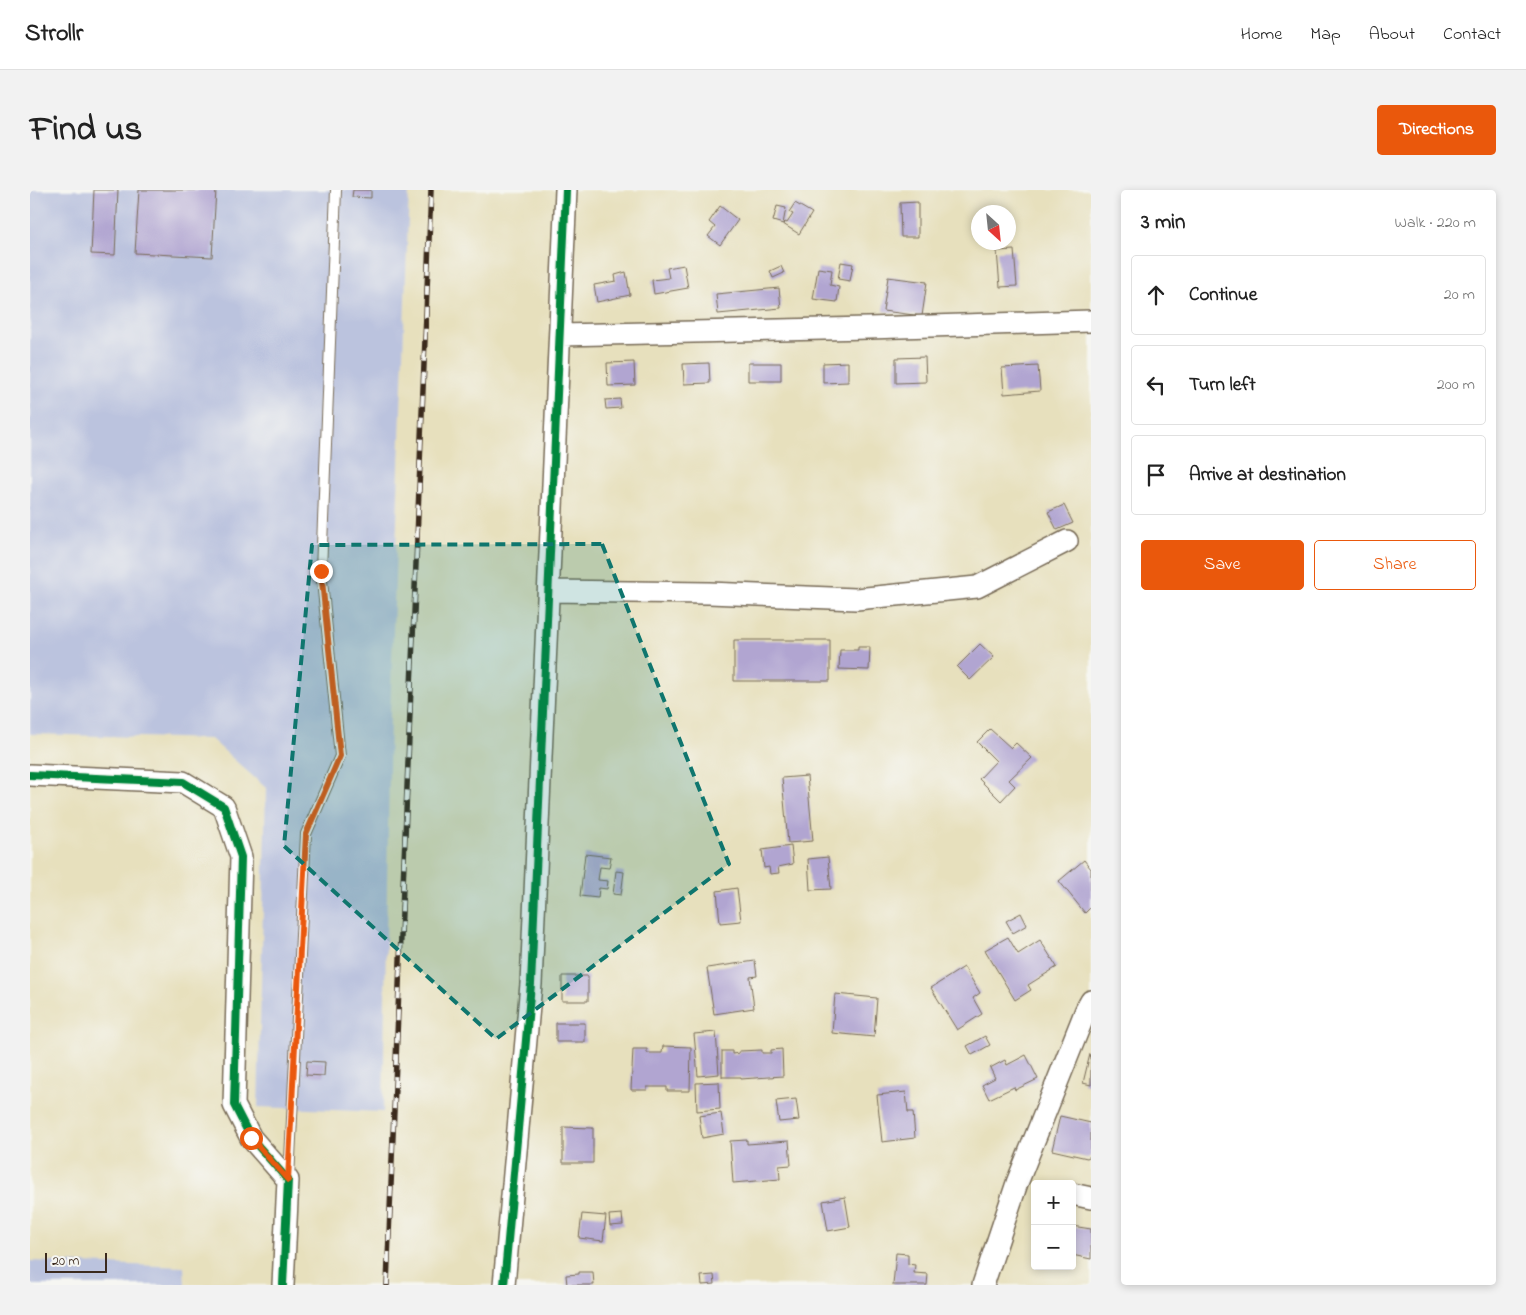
<!DOCTYPE html>
<meta charset="utf-8">
<style>
body{margin:0;font-family:"Indie Flower",sans-serif;background:#f2f2f2;color:#222}
.controls{position:absolute;right:15px;bottom:15px;display:grid;overflow:hidden;border-radius:5px;box-shadow:0 2px 8px #0003}
.controls button{width:45px;height:45px;display:grid;place-items:center;padding:0;border:0;border-bottom:1px solid #e0e0e0;background:#fff;color:#222;font:25px sans-serif}
.compass{position:absolute;left:941px;top:15px;width:45px;height:45px;border-radius:50%;background:#fff;box-shadow:0 2px 8px #0003;rotate:153deg}
.scale{position:absolute;left:15px;bottom:12px;width:62px;box-sizing:border-box;padding-left:5px;border:2px solid #3b2a1e;border-top:0;font-size:14px;line-height:18px;white-space:nowrap;color:#3b2a1e;-webkit-text-stroke:4px #f6f6f2;paint-order:stroke}
.stop{position:absolute;width:15px;height:15px;margin:-11px;border:4px solid #ea580c;border-radius:50%;background:#fff}
.stop.end{background:#ea580c;border-color:#fff;box-shadow:0 1px 5px #0008}
.list{margin:0;padding:0;list-style:none}
h2{display:flex;justify-content:space-between;align-items:center;height:65px;margin:0;padding:0 20px;font-size:21px}
h2 small{font-size:16px;font-weight:400;color:#767676}
.list li{display:grid;grid-template-columns:32px 1fr auto;gap:15px;align-items:center;box-sizing:border-box;height:80px;margin:0 10px 10px;padding:0 10px;border:1px solid #e0e0e0;border-radius:5px}
.list b{display:block;font-size:19px;white-space:nowrap}
.list em{font-size:16px;font-style:normal;color:#767676}
.actions{display:flex;gap:10px;padding:15px 20px}
.actions a{flex:1;padding:11px 0;border:1px solid #ea580c;border-radius:5px;text-align:center;font-size:18px;color:#ea580c}
.actions .main{background:#ea580c;color:#fff}
.icon{flex:none;width:28px;height:28px;fill:none;stroke:currentColor;stroke-width:2;stroke-linecap:round;stroke-linejoin:round}
.map{position:relative;flex:none;width:1061px;height:1095px;overflow:hidden;border-radius:5px}
header{display:flex;align-items:center;gap:30px;box-sizing:border-box;height:70px;padding:0 25px;background:#fff;border-bottom:1px solid #e0e0e0}
header strong{font-size:24px}
nav{display:flex;gap:28px;margin-inline-start:auto;font-size:18px}
.intro{display:flex;align-items:center;justify-content:space-between;box-sizing:border-box;height:120px;padding:0 30px}
h1{margin:0;font-size:35px}
.button{padding:12px 22px;border-radius:5px;background:#ea580c;color:#fff;font-size:18px;font-weight:700}
main{display:flex;gap:30px;padding:0 30px}
aside{flex:1;background:#fff;border-radius:5px;box-shadow:0 2px 8px #0003}
.map>svg:first-child{display:block}
</style>
<header>
<strong>Strollr</strong>
<nav><a>Home</a><a>Map</a><a>About</a><a>Contact</a></nav>
</header>
<div class="intro"><h1>Find us</h1><a class="button">Directions</a></div>
<main>
<div class="map">
<svg width="1061" height="1095" viewBox="0 0 1061 1095">
<rect width="100%" height="100%" fill="#f6f6f2"/>
<filter id="ink" filterUnits="userSpaceOnUse"><feTurbulence type="fractalNoise" baseFrequency=".02" numOctaves="2"/><feDisplacementMap in="SourceGraphic" scale="10" xChannelSelector="R" yChannelSelector="G"/><feConvolveMatrix kernelMatrix="1 2 1 2 8 2 1 2 1" color-interpolation-filters="sRGB"/></filter>
<filter id="wash" filterUnits="userSpaceOnUse"><feTurbulence type="fractalNoise" baseFrequency=".0096" numOctaves="4" result="noise"/><feDisplacementMap in="SourceGraphic" scale="20" xChannelSelector="R" yChannelSelector="G"/><feGaussianBlur stdDeviation="1.12" result="paint"/><feColorMatrix in="noise" values="0 0 0 0 0 0 0 0 0 0 0 0 0 0 0 0 0 1.4 0 .05"/><feComposite in="paint" operator="in"/></filter>
<g filter="url(#wash)">
<rect width="100%" height="100%" fill="#e7e0bd"/>
<path fill="#bbc3de" d="M 0,0 L 379,0 L 360,525 L 353,922 L 228,917 L 236,598 L 181,549 L 0,544 Z
M 0,1071 L 154,1077 L 155,1095 L 0,1095 Z"/>
<g id="blocks">
<path fill="#b1a5d1" d="M 64,0 L 88,0 L 85,65 L 61,64 Z
M 109,0 L 186,0 L 182,67 L 105,63 Z
M 323,0 L 341,0 L 341,8 L 322,7 Z
M 888,12 L 888,47 L 871,47 L 870,13 Z
M 765,13 L 782,23 L 769,44 L 753,34 L 755,32 L 757,33 L 763,24 L 759,22 Z
M 690,16 L 708,30 L 690,55 L 678,46 L 685,37 L 679,32 Z
M 747,16 L 756,18 L 753,34 L 743,31 Z
M 984,60 L 987,96 L 970,97 L 967,61 Z
M 811,72 L 823,74 L 820,91 L 808,89 Z
M 654,75 L 658,98 L 624,104 L 622,90 L 639,88 L 637,78 Z
M 751,76 L 754,83 L 743,88 L 740,81 Z
M 788,78 L 802,80 L 800,95 L 809,97 L 807,112 L 783,109 Z
M 596,82 L 600,105 L 567,112 L 564,95 L 586,91 L 585,85 Z
M 858,87 L 897,92 L 892,126 L 853,121 Z
M 749,98 L 751,118 L 688,124 L 686,104 Z
M 895,167 L 896,192 L 866,193 L 866,168 Z
M 604,172 L 605,195 L 578,196 L 577,173 Z
M 818,172 L 818,192 L 793,193 L 793,173 Z
M 679,173 L 680,193 L 654,194 L 653,174 Z
M 718,173 L 751,173 L 751,191 L 718,191 Z
M 1008,176 L 1010,201 L 974,204 L 972,178 Z
M 590,209 L 591,218 L 576,219 L 575,210 Z
M 1034,315 L 1043,333 L 1027,340 L 1018,322 Z
M 704,450 L 800,450 L 800,491 L 704,491 Z
M 950,454 L 964,467 L 940,490 L 927,477 Z
M 828,457 L 840,457 L 839,480 L 809,479 L 810,460 L 828,460 Z
M 960,539 L 981,558 L 986,553 L 1002,568 L 979,590 L 985,596 L 971,611 L 949,589 L 966,571 L 947,552 Z
M 777,586 L 783,651 L 758,653 L 752,588 Z
M 761,656 L 763,674 L 748,677 L 749,683 L 740,684 L 739,677 L 734,678 L 732,660 Z
M 555,664 L 581,667 L 579,678 L 570,677 L 568,690 L 578,691 L 577,699 L 569,698 L 568,708 L 550,706 Z
M 798,667 L 801,699 L 780,700 L 778,669 Z
M 1054,670 L 1061,679 L 1061,717 L 1055,723 L 1029,691 Z
M 586,681 L 594,682 L 591,705 L 583,704 Z
M 707,698 L 711,731 L 690,733 L 687,701 Z
M 991,723 L 997,735 L 983,743 L 976,731 Z
M 978,747 L 988,764 L 1010,750 L 1027,777 L 998,795 L 1001,800 L 985,810 L 955,760 Z
M 725,771 L 727,786 L 720,787 L 724,818 L 684,824 L 677,778 Z
M 934,777 L 950,803 L 943,808 L 952,824 L 927,840 L 901,798 Z
M 532,786 L 558,786 L 558,811 L 532,811 Z
M 805,804 L 847,808 L 844,847 L 802,843 Z
M 526,833 L 555,833 L 555,852 L 526,852 Z
M 686,842 L 689,884 L 668,886 L 664,844 Z
M 955,846 L 960,855 L 942,865 L 937,856 Z
M 633,856 L 661,857 L 660,901 L 637,901 L 637,897 L 617,897 L 617,900 L 601,900 L 603,859 L 617,859 L 617,863 L 632,863 Z
M 752,859 L 753,886 L 711,889 L 711,887 L 692,887 L 692,861 L 702,861 L 702,864 L 709,863 L 709,861 L 732,860 L 732,863 L 741,863 L 741,860 Z
M 1060,864 L 1061,864 L 1061,895 L 1053,893 Z
M 996,865 L 1008,889 L 985,900 L 984,897 L 959,909 L 952,895 L 965,888 L 960,878 L 975,870 L 977,875 Z
M 277,871 L 295,872 L 294,886 L 276,885 Z
M 689,892 L 690,919 L 667,921 L 666,893 Z
M 876,902 L 878,922 L 883,922 L 885,948 L 852,952 L 847,905 Z
M 766,909 L 769,930 L 749,932 L 746,911 Z
M 691,923 L 694,944 L 672,948 L 669,926 Z
M 1030,926 L 1061,933 L 1061,966 L 1057,968 L 1022,960 Z
M 533,937 L 563,938 L 563,973 L 533,973 Z
M 717,950 L 717,954 L 759,951 L 761,975 L 749,976 L 750,989 L 703,993 L 700,951 Z
M 815,1007 L 820,1037 L 798,1041 L 793,1011 Z
M 552,1024 L 576,1026 L 573,1051 L 549,1048 Z
M 592,1024 L 593,1035 L 580,1036 L 579,1025 Z
M 1042,1036 L 1061,1039 L 1061,1069 L 1042,1065 Z
M 866,1063 L 878,1064 L 878,1074 L 885,1075 L 884,1083 L 898,1084 L 897,1095 L 863,1095 Z
M 549,1082 L 563,1082 L 564,1095 L 537,1095 L 536,1085 L 549,1084 Z
M 684,1085 L 685,1094 L 672,1095 L 671,1086 Z"/>
</g>
</g>
<g filter="url(#ink)">
<use href="#blocks" fill-opacity="0" stroke="#776a56" stroke-width="1"/>
<g fill="none" stroke-linecap="round" stroke-linejoin="round">
<g stroke="#776a56" stroke-width="12">
<path id="service" d="M 259,989 L 276,644 L 310,566 L 291,381 L 306,0"/>
</g>
<g stroke="#776a56" stroke-width="24">
<path id="minor" d="M 531,145 L 839,138 L 1061,131
M 519,401 L 679,403 L 826,409 L 947,397 L 1037,351
M 0,585 L 153,592 L 194,617 L 211,667 L 204,915 L 221,948 L 258,990 L 253,1095
M 1042,1004 L 1061,1008
M 474,1095 L 501,794 L 536,0
M 953,1095 L 987,993 L 1056,820 L 1061,811"/>
</g>
<use href="#service" stroke="#fff" stroke-width="10"/>
<use href="#minor" stroke="#fff" stroke-width="21"/>
<g stroke="#3b2a1e" stroke-width="5.5">
<path id="rail" d="M 357,1095 L 401,0"/>
</g>
<use href="#rail" stroke="#f6f6f2" stroke-width="4" stroke-dasharray="11" stroke-linecap="butt"/>
<g stroke="#f6f6f2" stroke-width="11">
<path id="cycleway" d="M 0,585 L 153,592 L 194,617 L 211,667 L 204,915 L 221,948 L 258,990 L 253,1095
M 474,1095 L 501,794 L 536,0"/>
</g>
<use href="#cycleway" stroke="#00873e" stroke-width="8"/>
</g>
</g>
<g fill="none" stroke-linecap="round" stroke-linejoin="round" filter="url(#ink)">
<path stroke="#ea580c" stroke-width="6" d="M 221,948 L 258,990 L 276,644 L 310,566 L 291,381"/>
</g>
<path fill="#0f766e" fill-opacity="0.2" stroke="#0f766e" stroke-width="4" stroke-dasharray="10 6" stroke-linejoin="round" d="M 572,354 L 699,674 L 466,849 L 254,656 L 282,355 Z"/>
</svg>
<div class="controls">
<button>+</button>
<button>−</button>
</div>
<svg class="compass" viewBox="-18 -18 36 36"><path d="M0-13l5 13h-10z" fill="#e53935"/><path d="M0 13l5-13h-10z" fill="#767676"/></svg>
<div class="scale">20 m</div>
<div class="stop" style="left:221px;top:948px"></div>
<div class="stop end" style="left:291px;top:381px"></div>
</div>
<aside>
<h2>3 min<small>Walk · 220 m</small></h2>
<ul class="list">
<li><svg class="icon" aria-label="ahead" viewBox="0 0 24 24"><path d="M12 20V5M6 11l6-6 6 6"/></svg><div><b>Continue</b></div><em>20 m</em></li>
<li><svg class="icon" aria-label="left" viewBox="0 0 24 24"><path d="M17 20v-9H6M10 6l-5 5 5 5"/></svg><div><b>Turn left</b></div><em>200 m</em></li>
<li><svg class="icon" aria-label="arrive" viewBox="0 0 24 24"><path d="M6 21V4h12l-3 4 3 4H6"/></svg><div><b>Arrive at destination</b></div></li>
</ul>
<div class="actions"><a class="main">Save</a><a>Share</a></div>
</aside>
</main>
